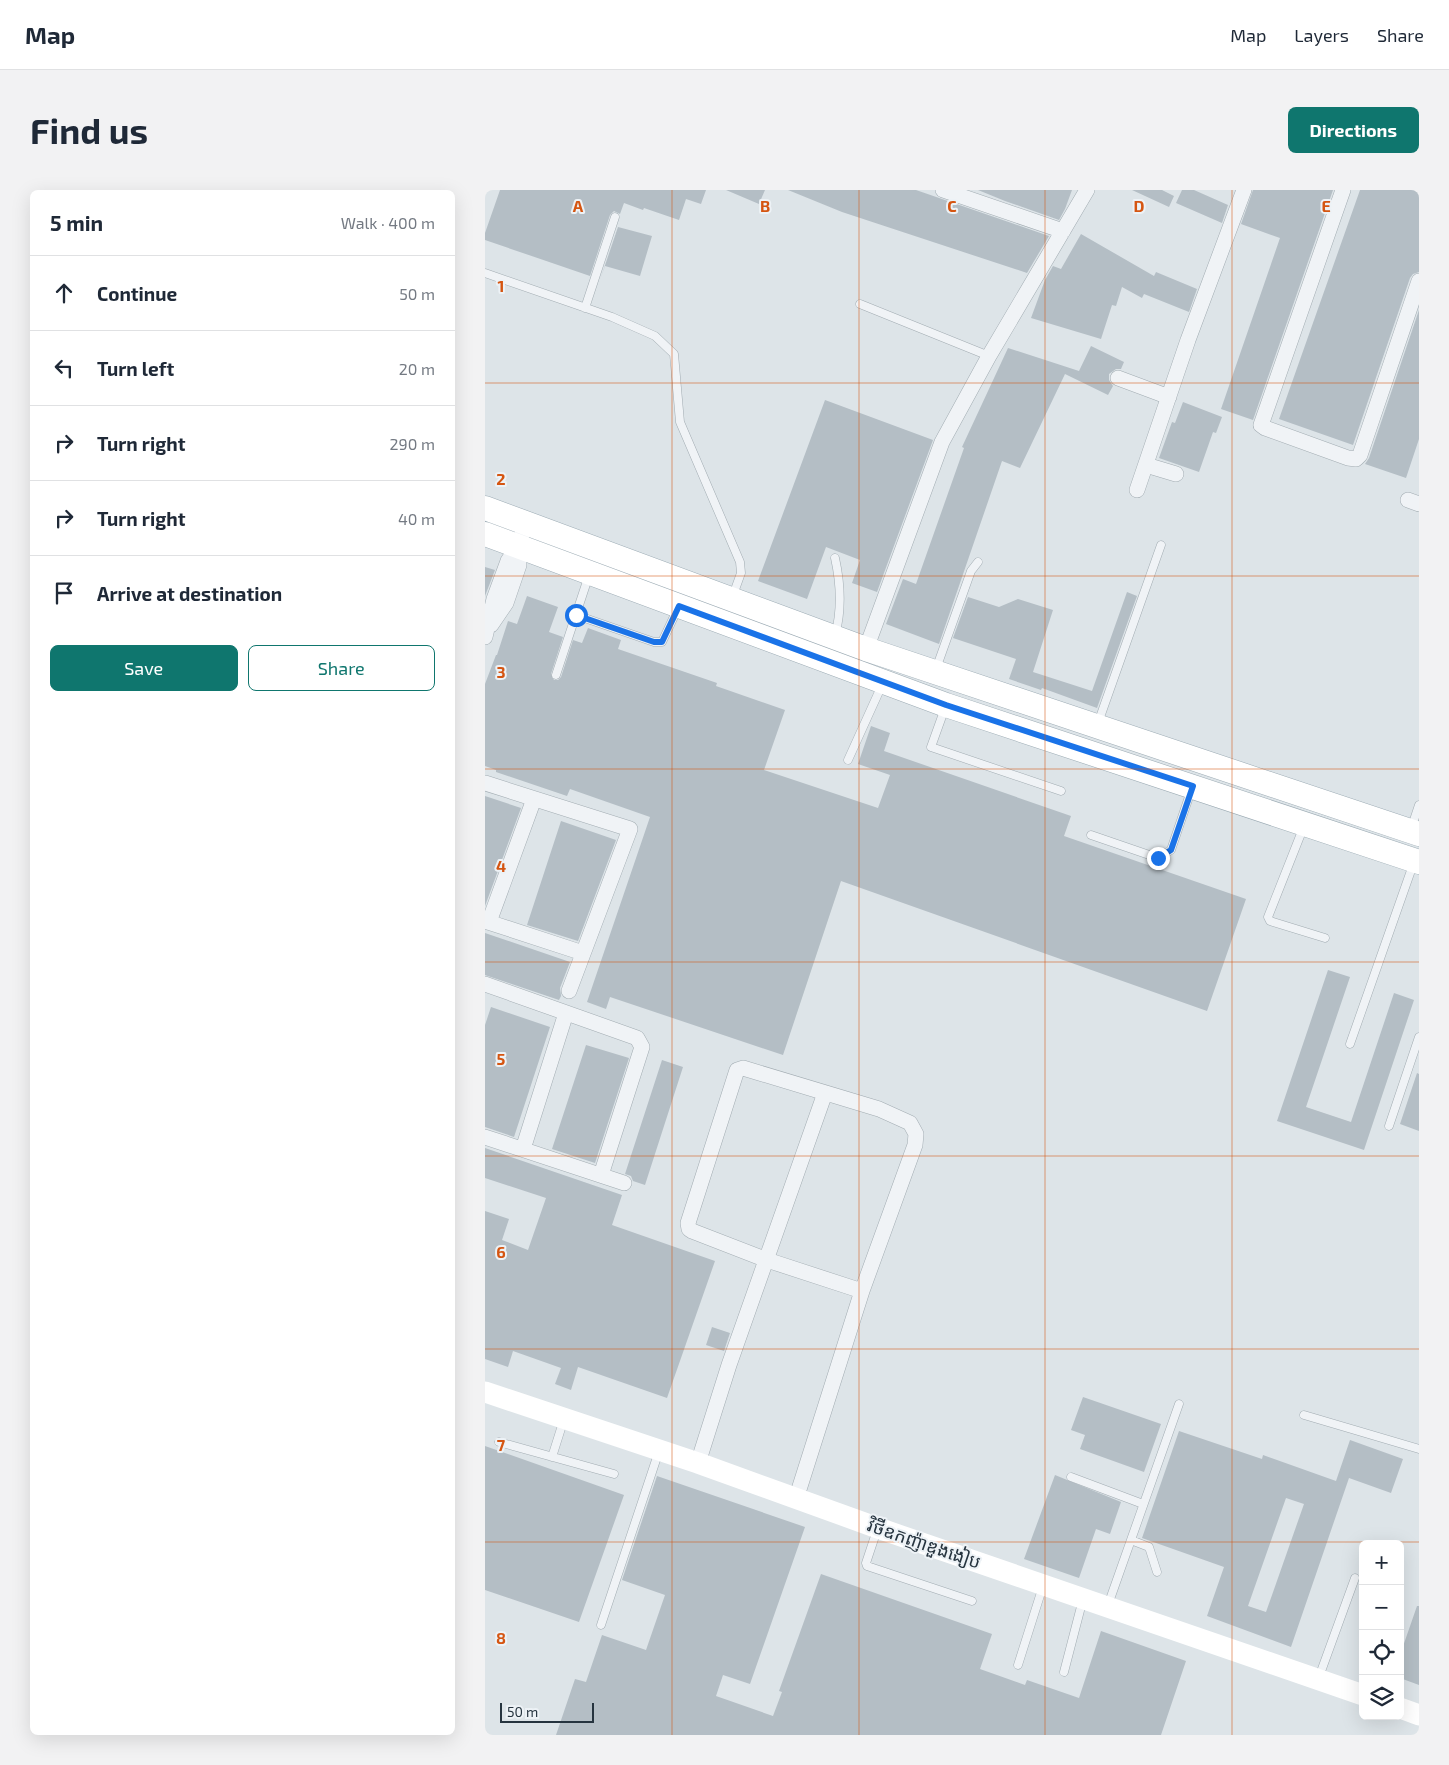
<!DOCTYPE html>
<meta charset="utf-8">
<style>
body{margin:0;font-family:"Exo 2","Noto Sans Khmer",sans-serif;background:#f2f2f3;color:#1f2937}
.controls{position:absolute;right:15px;bottom:15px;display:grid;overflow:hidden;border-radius:8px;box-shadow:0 5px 20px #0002}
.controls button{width:45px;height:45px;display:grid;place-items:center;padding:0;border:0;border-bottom:1px solid #e0e1e3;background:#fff;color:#1f2937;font:25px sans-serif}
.scale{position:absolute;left:15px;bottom:12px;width:94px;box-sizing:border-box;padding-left:5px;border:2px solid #26343f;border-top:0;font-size:14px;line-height:18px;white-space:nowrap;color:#26343f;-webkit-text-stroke:4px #edf2f6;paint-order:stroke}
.stop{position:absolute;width:15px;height:15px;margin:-11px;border:4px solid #1a73e8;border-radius:50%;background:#fff}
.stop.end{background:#1a73e8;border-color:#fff;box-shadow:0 1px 5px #0008}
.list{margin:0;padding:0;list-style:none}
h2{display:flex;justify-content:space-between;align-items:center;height:65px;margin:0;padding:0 20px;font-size:21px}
h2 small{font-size:16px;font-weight:400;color:#747a83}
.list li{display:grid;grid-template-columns:32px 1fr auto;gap:15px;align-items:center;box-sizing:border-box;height:75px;padding:0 20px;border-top:1px solid #e0e1e3}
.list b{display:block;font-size:19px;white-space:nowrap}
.list em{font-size:16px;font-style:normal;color:#747a83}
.actions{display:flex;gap:10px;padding:15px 20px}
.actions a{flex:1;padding:11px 0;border:1px solid #0f766e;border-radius:8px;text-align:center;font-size:18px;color:#0f766e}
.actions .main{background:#0f766e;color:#fff}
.icon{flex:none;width:28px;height:28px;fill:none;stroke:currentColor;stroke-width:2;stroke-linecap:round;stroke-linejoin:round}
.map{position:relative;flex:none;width:934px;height:1545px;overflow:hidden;border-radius:8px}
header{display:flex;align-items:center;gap:30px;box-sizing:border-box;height:70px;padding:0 25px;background:#fff;border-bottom:1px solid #e0e1e3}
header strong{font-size:24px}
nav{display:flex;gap:28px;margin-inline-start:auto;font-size:18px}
.intro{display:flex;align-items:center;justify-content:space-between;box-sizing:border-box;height:120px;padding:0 30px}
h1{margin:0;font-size:35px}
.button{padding:12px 22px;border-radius:8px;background:#0f766e;color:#fff;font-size:18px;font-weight:700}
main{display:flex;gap:30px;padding:0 30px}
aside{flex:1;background:#fff;border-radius:8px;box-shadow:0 5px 20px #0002}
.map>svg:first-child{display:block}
</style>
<header>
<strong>Map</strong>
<nav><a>Map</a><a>Layers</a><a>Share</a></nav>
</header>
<div class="intro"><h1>Find us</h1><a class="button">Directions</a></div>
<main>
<aside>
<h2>5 min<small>Walk · 400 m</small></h2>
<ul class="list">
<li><svg class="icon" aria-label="ahead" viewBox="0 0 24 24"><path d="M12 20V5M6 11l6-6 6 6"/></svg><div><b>Continue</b></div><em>50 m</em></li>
<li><svg class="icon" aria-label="left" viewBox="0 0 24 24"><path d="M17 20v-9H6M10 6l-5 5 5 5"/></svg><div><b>Turn left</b></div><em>20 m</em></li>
<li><svg class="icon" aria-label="right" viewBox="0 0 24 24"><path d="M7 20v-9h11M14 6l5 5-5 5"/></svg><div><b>Turn right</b></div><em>290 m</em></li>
<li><svg class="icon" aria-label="right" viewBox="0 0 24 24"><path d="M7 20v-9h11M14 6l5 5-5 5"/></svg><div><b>Turn right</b></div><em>40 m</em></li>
<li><svg class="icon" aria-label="arrive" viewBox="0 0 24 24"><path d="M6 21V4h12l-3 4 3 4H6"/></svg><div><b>Arrive at destination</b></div></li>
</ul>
<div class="actions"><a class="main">Save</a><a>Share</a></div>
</aside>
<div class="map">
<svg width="934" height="1545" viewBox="0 0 934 1545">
<rect width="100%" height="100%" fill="#dde4e8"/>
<path fill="#b4bec5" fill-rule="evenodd" d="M 15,0 L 221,0 L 216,14 L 201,9 L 194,30 L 159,18 L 158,20 L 139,13 L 135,24 L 129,21 L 125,25 L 105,86 L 0,50 L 0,43 Z
M 241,0 L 280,0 L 274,14 Z
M 303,0 L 431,0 L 564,46 L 542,83 L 357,22 Z
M 493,0 L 587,0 L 580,19 L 574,30 L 520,11 Z
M 647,0 L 677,0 L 689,6 L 684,17 Z
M 697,0 L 709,0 L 743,15 L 737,33 L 691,13 Z
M 768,0 L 848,0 L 768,230 L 736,219 L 795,48 L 756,34 Z
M 875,0 L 934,0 L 934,82 L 928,84 L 925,88 L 868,255 L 794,229 Z
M 133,37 L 167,46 L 155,86 L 120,76 L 115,90 Z
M 596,44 L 669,86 L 671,82 L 712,99 L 704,122 L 659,104 L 657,108 L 637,97 L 631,116 L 627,115 L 616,149 L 546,128 L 560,90 L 568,76 L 576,79 Z
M 934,120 L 934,249 L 921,288 L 880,274 L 884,268 Z
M 606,156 L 639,172 L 636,179 L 631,179 L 624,184 L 624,190 L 628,196 L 623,205 L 580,184 L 535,278 L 517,271 L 454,454 L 401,434 L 418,389 L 431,394 L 479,258 L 477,257 L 523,158 L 594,181 Z
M 340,210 L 448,250 L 392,402 L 367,393 L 375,370 L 341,357 L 322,409 L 273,391 Z
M 698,212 L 737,227 L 731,243 L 728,242 L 714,282 L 674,268 L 687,232 L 690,233 Z
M 0,377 L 10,380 L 0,406 Z
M 642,402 L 652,406 L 612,518 L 557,498 L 556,500 L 524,489 L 531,469 L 468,448 L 483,407 L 514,417 L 533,409 L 568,420 L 548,482 L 607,501 Z
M 42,406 L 73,417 L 64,442 L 78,447 L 66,484 L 69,490 L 73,490 L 76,487 L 88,450 L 97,453 L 103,438 L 136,450 L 133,459 L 232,493 L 231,496 L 300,520 L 279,580 L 393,618 L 405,585 L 373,574 L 386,536 L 405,543 L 399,561 L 586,626 L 579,646 L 761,709 L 722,821 L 356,691 L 298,865 L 125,807 L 121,819 L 102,812 L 165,627 L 85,599 L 82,606 L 11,582 L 11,580 L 0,576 L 0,494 L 11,465 L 12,465 L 23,431 L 32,434 Z
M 0,606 L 36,618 L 0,716 Z
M 76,631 L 131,650 L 93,751 L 42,735 Z
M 0,743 L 85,772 L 75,798 L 76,806 L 74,810 L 0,785 Z
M 843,780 L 865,787 L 821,917 L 866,932 L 909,803 L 929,810 L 879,960 L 792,931 Z
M 6,817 L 65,837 L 29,947 L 0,937 L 0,835 Z
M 101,855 L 144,868 L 110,973 L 67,959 Z
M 177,870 L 198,877 L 160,995 L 148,991 L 146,986 L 140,984 Z
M 932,883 L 934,884 L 934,941 L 915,934 Z
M 0,958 L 137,1005 L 127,1035 L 230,1071 L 182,1208 L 93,1177 L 86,1200 L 70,1194 L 76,1178 L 28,1161 L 23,1177 L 0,1169 L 0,1021 L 24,1029 L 17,1050 L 43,1060 L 61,1008 L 0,988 Z
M 227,1137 L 245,1143 L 239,1161 L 221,1155 Z
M 598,1207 L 676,1234 L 659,1282 L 595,1259 L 600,1245 L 586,1240 Z
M 694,1241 L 777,1269 L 778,1265 L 851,1291 L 865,1250 L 918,1269 L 906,1303 L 864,1288 L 806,1457 L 722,1426 L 739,1377 L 657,1348 ZM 801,1308 L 819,1314 L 781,1422 L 763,1416 Z
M 0,1256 L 139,1305 L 94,1432 L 0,1400 Z
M 570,1285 L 636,1312 L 625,1344 L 611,1339 L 594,1388 L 539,1369 Z
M 172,1286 L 320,1337 L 265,1494 L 238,1485 L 231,1506 L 288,1526 L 297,1502 L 294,1501 L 336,1384 L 507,1444 L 495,1479 L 540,1495 L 542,1490 L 594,1508 L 616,1441 L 701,1471 L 676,1545 L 71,1545 L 90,1489 L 101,1492 L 117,1445 L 161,1460 L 180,1405 L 137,1390 Z
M 932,1416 L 934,1416 L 934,1495 L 915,1488 L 915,1465 Z"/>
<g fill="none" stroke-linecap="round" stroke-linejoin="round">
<g stroke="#a2acb2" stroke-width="9">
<path id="lane" d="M 0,83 L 127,127 L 170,146 L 189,164 L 195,232 L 255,372 L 256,383 L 247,408
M 375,114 L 504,166
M 100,118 L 130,27
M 91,425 L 169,452 L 177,452 L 193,418
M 350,446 C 357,420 356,395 350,368
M 451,479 L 486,381 L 493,372
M 71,485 L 104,385
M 460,518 L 446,557 L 576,601
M 613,533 L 676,355
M 363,570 L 397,495
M 819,636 L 783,727 L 785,731 L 840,748
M 926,639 L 934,615
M 606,645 L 673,668 L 686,660 L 707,598
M 865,854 L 929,672
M 904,936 L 934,847
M 819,1225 L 934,1259
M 14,1252 L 129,1284
M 67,1267 L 79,1229
M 586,1287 L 658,1314
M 392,1340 L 381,1373 L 382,1376 L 487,1411
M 646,1350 L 664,1357 L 672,1382
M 623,1415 L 694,1214
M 116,1435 L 174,1261
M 533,1475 L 558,1396
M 579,1482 L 598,1409
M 834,1487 L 870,1388"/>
</g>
<g stroke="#a2acb2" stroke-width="16">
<path id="street" d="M 458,0 L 578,41
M 858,0 L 776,235 L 780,238 L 863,268 L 871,269 L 875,265 L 934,91
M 633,188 L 684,207
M 661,275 L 691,284
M 652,300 L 703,150 L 759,0
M 923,310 L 934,314
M 6,435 L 21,413 L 34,375 L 33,356
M 0,447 L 9,409 L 23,371 L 33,356 L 41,333
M 381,459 L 457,252 L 504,166 L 602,0
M 0,593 L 145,639 L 84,801
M 0,731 L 98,763
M 4,732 L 49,609
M 0,794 L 152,848 L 157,857 L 116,985
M 0,947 L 139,993
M 38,959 L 81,823
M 213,1273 L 244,1175 L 340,903
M 311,1309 L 377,1101 L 430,955 L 431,944 L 425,933 L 394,919 L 258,878 L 252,880 L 203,1033 L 204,1039 L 207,1041 L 282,1070 L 377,1101"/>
</g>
<g stroke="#9cabb4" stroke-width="25">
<path id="primary" d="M 0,318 L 381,459 L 934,644
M 0,344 L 461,515 L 934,672"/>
</g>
<use href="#lane" stroke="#f0f3f6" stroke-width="8"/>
<use href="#street" stroke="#f0f3f6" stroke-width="15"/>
<path stroke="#fff" stroke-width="21" d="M 0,1202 L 213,1273 L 393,1338 L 878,1505
M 915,1518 L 934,1525"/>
<use href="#primary" stroke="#fff" stroke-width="24"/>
</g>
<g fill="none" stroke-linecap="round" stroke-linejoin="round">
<path stroke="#1a73e8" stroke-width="6" d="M 91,425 L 169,452 L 177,452 L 194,416 L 461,515 L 708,596 L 686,660 L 673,668"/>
</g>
<path fill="none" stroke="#d55511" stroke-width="1" stroke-opacity="0.55" d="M 187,0 L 187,1545M 374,0 L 374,1545M 560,0 L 560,1545M 747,0 L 747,1545M 0,193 L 934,193M 0,386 L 934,386M 0,579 L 934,579M 0,772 L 934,772M 0,966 L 934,966M 0,1159 L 934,1159M 0,1352 L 934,1352"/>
<g text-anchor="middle" stroke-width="4" stroke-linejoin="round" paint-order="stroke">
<g font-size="18" fill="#26343f" stroke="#edf2f6">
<text transform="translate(439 1354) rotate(19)" y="6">វិថីឧកញ៉ាឌួងងៀប</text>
</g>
</g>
<g font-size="16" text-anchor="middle" font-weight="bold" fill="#d55511" stroke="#edf2f6" stroke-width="4" stroke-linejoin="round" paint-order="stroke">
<text x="93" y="22">A</text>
<text x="280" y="22">B</text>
<text x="467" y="22">C</text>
<text x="654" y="22">D</text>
<text x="841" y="22">E</text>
<text x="16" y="102">1</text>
<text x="16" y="295">2</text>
<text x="16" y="488">3</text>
<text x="16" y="682">4</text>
<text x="16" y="875">5</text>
<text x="16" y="1068">6</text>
<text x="16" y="1261">7</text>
<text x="16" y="1454">8</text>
</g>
</svg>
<div class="controls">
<button>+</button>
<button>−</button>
<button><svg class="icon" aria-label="locate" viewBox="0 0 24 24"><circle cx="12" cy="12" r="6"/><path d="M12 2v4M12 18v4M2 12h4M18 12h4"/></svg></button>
<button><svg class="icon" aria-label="layers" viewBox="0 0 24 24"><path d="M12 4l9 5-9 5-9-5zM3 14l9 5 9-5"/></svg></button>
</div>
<div class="scale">50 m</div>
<div class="stop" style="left:91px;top:425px"></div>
<div class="stop end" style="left:673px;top:668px"></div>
</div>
</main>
